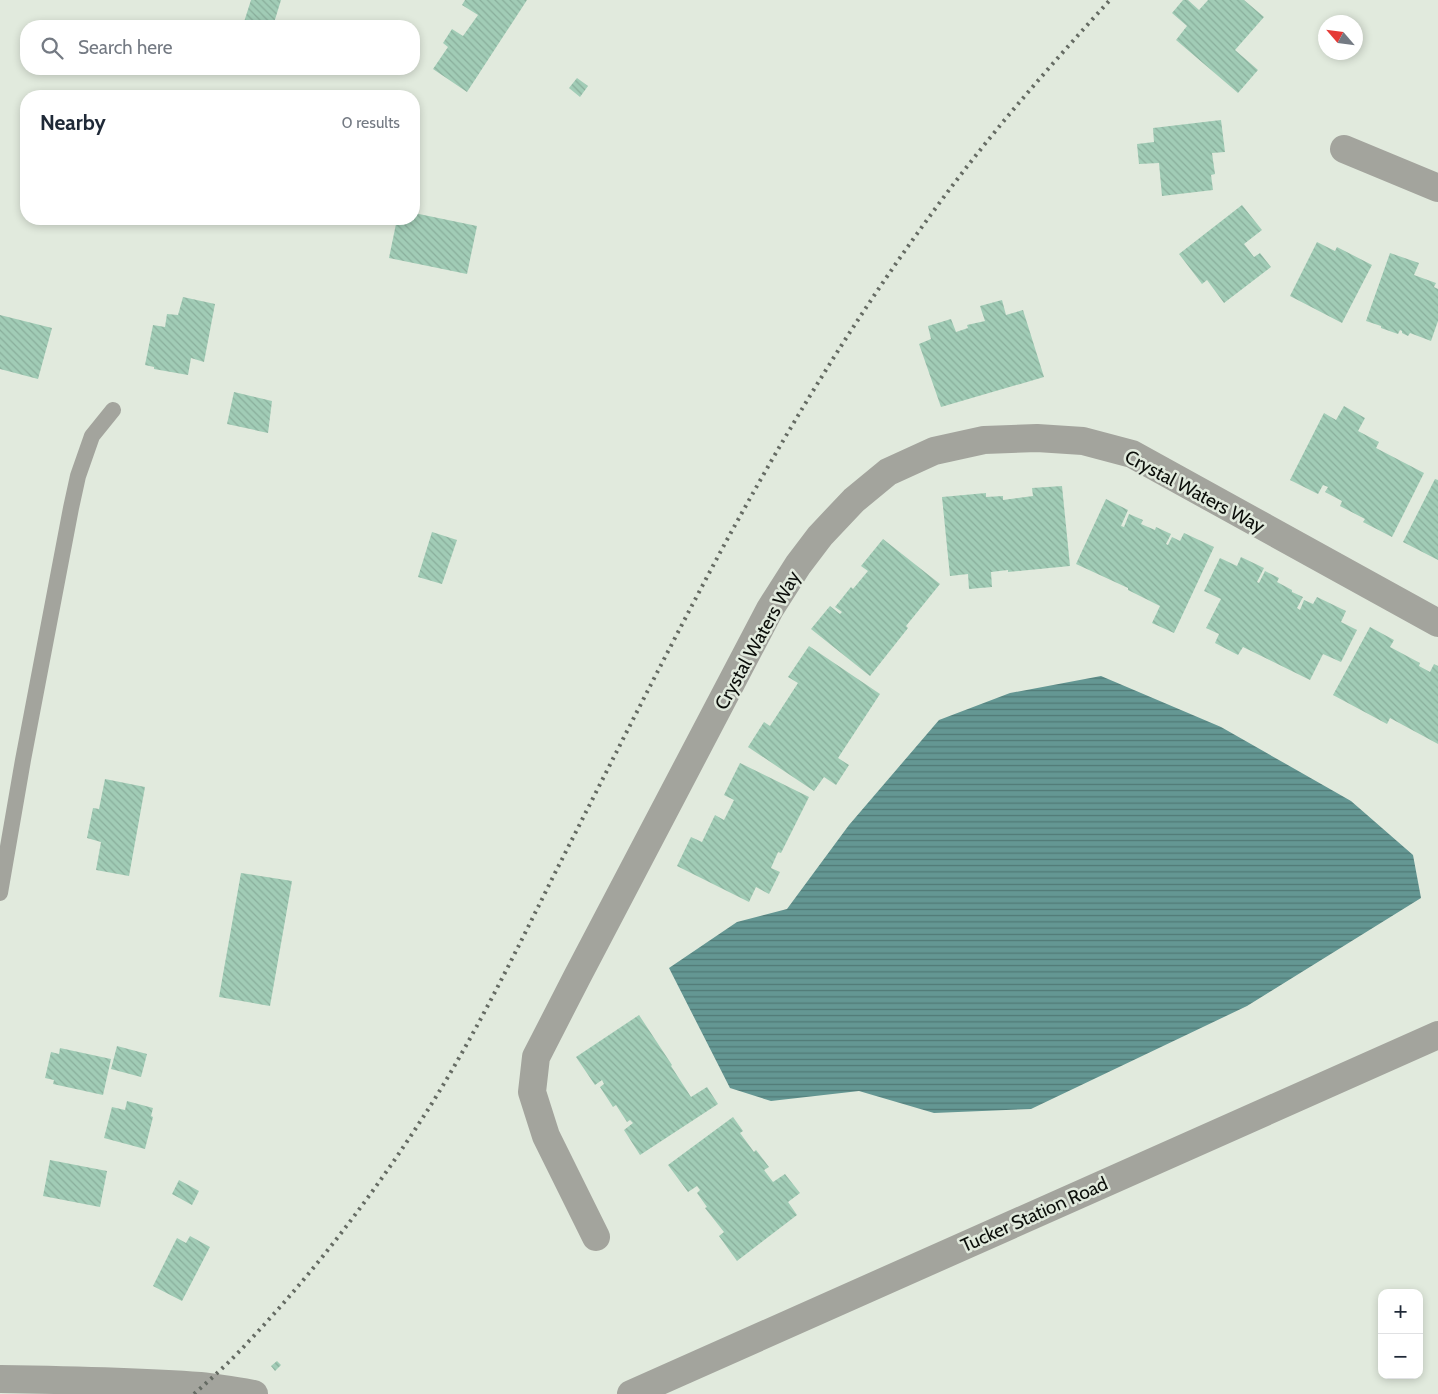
<!DOCTYPE html>
<meta charset="utf-8">
<style>
body{margin:0;font-family:Cabin,sans-serif;background:#f2f2f3;color:#1f2937}
.controls{position:absolute;right:15px;bottom:15px;display:grid;overflow:hidden;border-radius:10px;box-shadow:0 2px 8px #0003}
.controls button{width:45px;height:45px;display:grid;place-items:center;padding:0;border:0;border-bottom:1px solid #e0e1e3;background:#fff;color:#1f2937;font:25px sans-serif}
.compass{position:absolute;left:1318px;top:15px;width:45px;height:45px;border-radius:50%;background:#fff;box-shadow:0 2px 8px #0003;rotate:298deg}
.list{margin:0;padding:0;list-style:none}
h2{display:flex;justify-content:space-between;align-items:center;height:65px;margin:0;padding:0 20px;font-size:21px}
h2 small{font-size:16px;font-weight:400;color:#747a83}
.icon{flex:none;width:28px;height:28px;fill:none;stroke:currentColor;stroke-width:2;stroke-linecap:round;stroke-linejoin:round}
.map{position:relative;flex:none;width:1438px;height:1394px;overflow:hidden}
.search{position:absolute;background:#fff;box-shadow:0 2px 8px #0003;left:20px;top:20px;width:400px;height:55px;display:flex;align-items:center;gap:12px;box-sizing:border-box;padding:0 18px;border-radius:20px;color:#747a83;font-size:19px}
.panel{position:absolute;background:#fff;box-shadow:0 2px 8px #0003;left:20px;top:90px;width:400px;height:135px;border-radius:20px}
.map>svg:first-child{display:block}
</style>
<div class="map">
<svg width="1438" height="1394" viewBox="0 0 1438 1394">
<defs>
<pattern id="water-rules" width="6" height="5" patternUnits="userSpaceOnUse" patternTransform="scale(1.25)"><rect width="6" height="5" fill="#649793"/><path d="M0 2.5h6" fill="none" stroke="#517a76"/></pattern>
<pattern id="building-back-hatch" width="6" height="6" patternUnits="userSpaceOnUse" patternTransform="scale(1.25)"><rect width="6" height="6" fill="#a1ccb6"/><path d="M-1 5l2 2M0 0l6 6M5-1l2 2" fill="none" stroke="#89ae9b"/></pattern>
</defs>
<rect width="100%" height="100%" fill="#e1eadd"/>
<path fill="url(#water-rules)" d="M 1101,676 L 1221,727 L 1351,801 L 1413,855 L 1421,898 L 1247,1006 L 1031,1109 L 934,1113 L 859,1091 L 771,1101 L 730,1088 L 669,968 L 737,922 L 787,909 L 849,825 L 939,720 L 1010,693 Z"/>
<path fill="url(#building-back-hatch)" d="M 251,0 L 281,0 L 273,26 L 258,26 L 244,22 Z
M 465,0 L 527,0 L 467,92 L 433,69 L 448,47 L 443,43 L 452,29 L 463,36 L 478,15 L 462,5 Z
M 1183,0 L 1188,0 L 1199,10 L 1208,0 L 1244,0 L 1264,17 L 1235,50 L 1258,70 L 1238,93 L 1176,40 L 1187,26 L 1172,13 Z
M 577,78 L 588,86 L 580,97 L 569,88 Z
M 1221,120 L 1225,152 L 1212,153 L 1215,174 L 1211,175 L 1213,190 L 1162,196 L 1159,163 L 1139,164 L 1137,144 L 1154,142 L 1153,128 Z
M 1242,205 L 1262,230 L 1244,244 L 1254,257 L 1260,253 L 1271,267 L 1224,303 L 1207,280 L 1202,284 L 1179,254 Z
M 414,213 L 477,226 L 467,274 L 389,258 L 397,219 L 414,219 Z
M 1317,242 L 1335,251 L 1337,247 L 1372,265 L 1342,323 L 1290,296 Z
M 1390,253 L 1419,263 L 1414,275 L 1436,283 L 1434,287 L 1438,289 L 1438,321 L 1431,341 L 1410,333 L 1408,336 L 1402,333 L 1402,331 L 1400,330 L 1398,334 L 1381,328 L 1381,326 L 1366,321 Z
M 183,297 L 215,304 L 204,362 L 191,358 L 188,375 L 154,369 L 154,367 L 145,365 L 153,325 L 165,327 L 167,314 L 178,315 Z
M 1002,300 L 1006,315 L 1023,310 L 1044,377 L 941,407 L 919,344 L 931,339 L 928,326 L 951,319 L 956,332 L 968,328 L 967,325 L 985,321 L 980,306 Z
M 0,315 L 52,328 L 38,379 L 0,369 Z
M 234,392 L 272,401 L 268,433 L 227,424 Z
M 1344,406 L 1365,418 L 1358,431 L 1379,442 L 1376,448 L 1424,473 L 1392,537 L 1363,522 L 1365,519 L 1340,506 L 1342,501 L 1325,492 L 1328,487 L 1323,485 L 1318,494 L 1290,480 L 1324,413 L 1336,420 Z
M 1435,479 L 1438,480 L 1438,560 L 1403,542 Z
M 1062,486 L 1070,566 L 1008,572 L 1008,570 L 991,572 L 992,587 L 969,589 L 968,574 L 950,576 L 942,497 L 986,493 L 986,497 L 1003,496 L 1003,500 L 1033,496 L 1032,488 Z
M 1106,499 L 1128,510 L 1121,526 L 1124,527 L 1129,514 L 1143,520 L 1141,524 L 1155,530 L 1156,527 L 1171,534 L 1166,544 L 1168,545 L 1172,537 L 1180,541 L 1184,533 L 1214,547 L 1174,633 L 1152,623 L 1160,606 L 1128,590 L 1128,588 L 1076,564 Z
M 432,532 L 457,540 L 442,584 L 418,577 Z
M 883,539 L 940,584 L 906,626 L 908,628 L 870,676 L 811,629 L 830,606 L 840,614 L 842,612 L 835,607 L 851,587 L 853,589 L 868,571 L 861,566 Z
M 1241,557 L 1264,568 L 1257,582 L 1259,583 L 1265,571 L 1279,578 L 1277,582 L 1292,590 L 1292,592 L 1303,597 L 1297,608 L 1300,610 L 1304,600 L 1313,604 L 1317,597 L 1346,611 L 1341,622 L 1357,630 L 1341,662 L 1323,654 L 1310,680 L 1243,647 L 1238,655 L 1215,643 L 1219,634 L 1206,628 L 1221,599 L 1204,591 L 1220,558 L 1237,566 Z
M 1370,627 L 1394,640 L 1390,647 L 1420,663 L 1419,666 L 1430,672 L 1434,664 L 1438,666 L 1438,744 L 1390,718 L 1387,724 L 1333,695 Z
M 809,646 L 880,694 L 838,758 L 849,765 L 836,785 L 824,777 L 814,791 L 748,747 L 764,722 L 770,726 L 798,683 L 788,677 Z
M 740,763 L 809,797 L 781,853 L 778,852 L 771,868 L 780,872 L 769,894 L 756,887 L 749,902 L 677,866 L 691,837 L 702,842 L 715,815 L 724,820 L 734,800 L 724,795 Z
M 105,779 L 145,787 L 129,876 L 96,870 L 101,842 L 87,838 L 93,808 L 99,809 Z
M 241,873 L 292,881 L 270,1006 L 219,997 Z
M 639,1015 L 672,1065 L 671,1066 L 691,1097 L 707,1087 L 718,1104 L 640,1155 L 624,1130 L 633,1123 L 630,1120 L 627,1122 L 616,1105 L 613,1107 L 600,1087 L 604,1084 L 602,1080 L 595,1085 L 576,1057 Z
M 117,1046 L 147,1054 L 141,1077 L 111,1069 Z
M 60,1048 L 111,1059 L 103,1095 L 53,1084 L 54,1080 L 45,1078 L 51,1052 L 59,1054 Z
M 127,1101 L 153,1108 L 151,1116 L 153,1117 L 145,1149 L 104,1138 L 112,1107 L 125,1110 Z
M 733,1117 L 743,1131 L 740,1133 L 754,1152 L 756,1150 L 769,1167 L 764,1170 L 773,1182 L 785,1174 L 800,1193 L 788,1202 L 797,1215 L 737,1261 L 719,1236 L 724,1232 L 705,1208 L 707,1207 L 697,1193 L 700,1190 L 697,1186 L 688,1192 L 668,1165 Z
M 50,1160 L 107,1171 L 100,1207 L 43,1196 Z
M 179,1180 L 199,1191 L 192,1205 L 172,1194 Z
M 190,1236 L 210,1247 L 182,1301 L 153,1286 L 177,1238 L 186,1243 Z
M 277,1361 L 281,1365 L 275,1371 L 271,1366 Z"/>
<g fill="none" stroke-linecap="round" stroke-linejoin="round">
<path stroke="#a3a49d" stroke-width="16" d="M 0,893 L 23,760 L 71,508 L 78,476 L 92,436 L 113,410"/>
<path stroke="#a3a49d" stroke-width="28" d="M 1344,149 L 1438,188
M 596,1237 L 546,1136 L 532,1092 L 536,1057 L 577,977 L 770,609 L 798,565 L 820,536 L 854,500 L 888,472 L 934,451 L 984,440 L 1037,438 L 1083,441 L 1132,454 L 1438,623
M 0,1379 C 67,1380 134,1381 200,1386 C 218,1388 236,1391 254,1394
M 631,1394 L 1438,1035"/>
<path stroke="#656b63" stroke-width="4" stroke-dasharray="2.5 5" stroke-linecap="butt" d="M 194,1394 C 213,1377 232,1360 249,1341 C 316,1270 376,1191 429,1108 C 477,1032 516,951 556,871 C 611,763 665,655 722,549 C 784,435 851,324 927,220 C 983,142 1046,70 1110,0"/>
</g>
<g text-anchor="middle" stroke-width="5" stroke-linejoin="round" paint-order="stroke">
<g font-size="19" fill="#0b0e0a" stroke="#e1eadd">
<text transform="translate(1195 491) rotate(28)" y="7">Crystal Waters Way</text>
<text transform="translate(757 640) rotate(-61)" y="7">Crystal Waters Way</text>
<text transform="translate(1034 1214) rotate(-24)" y="7">Tucker Station Road</text>
</g>
</g>
</svg>
<div class="controls">
<button>+</button>
<button>−</button>
</div>
<svg class="compass" viewBox="-18 -18 36 36"><path d="M0-13l5 13h-10z" fill="#e53935"/><path d="M0 13l5-13h-10z" fill="#747a83"/></svg>
<div class="search"><svg class="icon" aria-label="search" viewBox="0 0 24 24"><circle cx="10" cy="10" r="6"/><path d="M15 15l6 6"/></svg>Search here</div>
<section class="panel">
<h2>Nearby<small>0 results</small></h2>
<ul class="list">
</ul>
</section>
</div>
